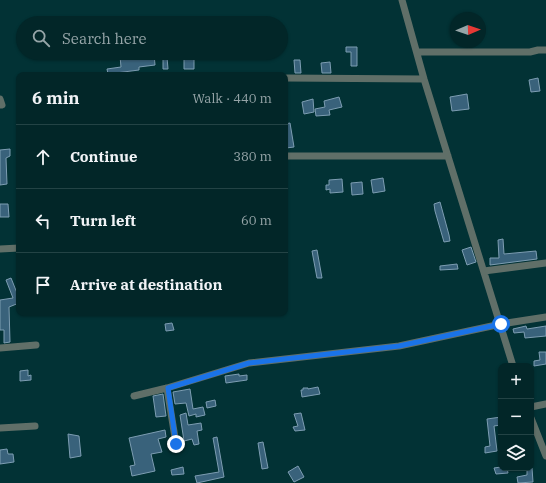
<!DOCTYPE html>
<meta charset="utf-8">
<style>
body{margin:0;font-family:"IBM Plex Serif",serif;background:#103234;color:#f1f3f6}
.controls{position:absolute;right:12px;bottom:12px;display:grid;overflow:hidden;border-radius:8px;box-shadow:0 1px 3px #0004}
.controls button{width:36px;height:36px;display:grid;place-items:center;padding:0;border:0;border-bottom:1px solid #234345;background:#022628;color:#f1f3f6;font:20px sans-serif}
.compass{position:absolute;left:450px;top:12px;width:36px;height:36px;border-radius:50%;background:#022628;box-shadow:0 1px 3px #0004;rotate:88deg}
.stop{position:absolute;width:12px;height:12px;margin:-9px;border:3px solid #1a73e8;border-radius:50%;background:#fff}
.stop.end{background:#1a73e8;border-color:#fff;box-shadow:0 1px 4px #0008}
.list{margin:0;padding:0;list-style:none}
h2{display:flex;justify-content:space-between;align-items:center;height:52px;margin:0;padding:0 16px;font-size:17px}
h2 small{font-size:13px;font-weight:400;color:#96a5a8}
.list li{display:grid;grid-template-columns:26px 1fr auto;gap:12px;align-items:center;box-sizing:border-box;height:64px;padding:0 16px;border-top:1px solid #234345}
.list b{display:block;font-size:15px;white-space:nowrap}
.list em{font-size:13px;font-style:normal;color:#96a5a8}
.icon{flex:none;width:22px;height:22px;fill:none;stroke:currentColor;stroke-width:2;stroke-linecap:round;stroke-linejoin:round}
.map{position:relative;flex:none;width:546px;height:483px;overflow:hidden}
.search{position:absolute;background:#022628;box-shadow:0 1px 3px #0004;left:16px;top:16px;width:272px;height:44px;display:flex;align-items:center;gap:10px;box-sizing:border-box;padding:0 14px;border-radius:22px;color:#96a5a8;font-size:15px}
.panel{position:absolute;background:#022628;box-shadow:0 1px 3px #0004;left:16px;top:72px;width:272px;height:244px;border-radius:8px}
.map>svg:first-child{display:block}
</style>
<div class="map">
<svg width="546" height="483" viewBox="0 0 546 483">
<rect width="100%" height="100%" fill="#023235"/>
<path fill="#39627b" stroke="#7d9db2" d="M 346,47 L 357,47 L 357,66 L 351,66 L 351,52 L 346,52 Z
M 128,53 L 129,59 L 144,59 L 144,56 L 154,54 L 155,65 L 139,67 L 139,70 L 108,74 L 107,69 L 121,67 L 120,56 L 122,56 L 122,54 Z
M 163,57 L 167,57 L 168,69 L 163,69 Z
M 184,58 L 194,58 L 194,69 L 184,69 Z
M 294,60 L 300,60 L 301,73 L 295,73 Z
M 330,62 L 331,73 L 322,73 L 321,63 Z
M 538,78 L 540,91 L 531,92 L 529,80 Z
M 467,94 L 469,109 L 452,111 L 450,97 Z
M 339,97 L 342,107 L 329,110 L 330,115 L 316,116 L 315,109 L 325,107 L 324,101 Z
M 313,99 L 314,112 L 304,114 L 302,102 Z
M 290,123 L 294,147 L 286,148 L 285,124 Z
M 10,149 L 10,156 L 6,158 L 7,184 L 0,185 L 0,150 Z
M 383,178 L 385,191 L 373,193 L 371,180 Z
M 342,179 L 343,192 L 330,193 L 330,189 L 326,190 L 326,185 L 329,185 L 329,180 Z
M 362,182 L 363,194 L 352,195 L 351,183 Z
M 440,202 L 449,235 L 450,241 L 444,242 L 435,211 L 434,204 Z
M 0,204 L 8,204 L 9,217 L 0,217 Z
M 503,239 L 504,254 L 536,251 L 537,259 L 490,265 L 490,258 L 499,258 L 498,240 Z
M 471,247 L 476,262 L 467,265 L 462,250 Z
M 317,250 L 322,278 L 317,278 L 312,251 Z
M 457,264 L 458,269 L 440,270 L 440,266 Z
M 11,278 L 19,298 L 19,303 L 9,307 L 10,342 L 4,343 L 4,330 L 0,330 L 0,300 L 13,298 L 6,280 Z
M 172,323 L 174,330 L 166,331 L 165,324 Z
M 526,326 L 527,329 L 546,326 L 546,336 L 525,338 L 524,332 L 514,333 L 513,329 Z
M 539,352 L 546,352 L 546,364 L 534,366 L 534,361 L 540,360 Z
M 28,370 L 28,376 L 31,375 L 31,380 L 20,381 L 20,371 Z
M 239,374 L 239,376 L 247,375 L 247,380 L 226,383 L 225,376 Z
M 318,387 L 320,394 L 302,397 L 301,390 L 303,390 L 303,388 L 308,388 L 308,389 Z
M 190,389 L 193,409 L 203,407 L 205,415 L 196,417 L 196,414 L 189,416 L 186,403 L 175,404 L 173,392 Z
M 163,394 L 166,416 L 156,417 L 153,396 Z
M 215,400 L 216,406 L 207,408 L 206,402 Z
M 186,413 L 188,425 L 201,423 L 202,430 L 197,431 L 199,444 L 194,445 L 192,439 L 184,441 L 180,415 Z
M 301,413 L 305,430 L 295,431 L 293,427 L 298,426 L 294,414 Z
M 501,417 L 501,425 L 494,426 L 497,451 L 485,453 L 485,447 L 490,446 L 487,419 Z
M 165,430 L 166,437 L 158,439 L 162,452 L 151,454 L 155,471 L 132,476 L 130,466 L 135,465 L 129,438 Z
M 68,434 L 79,436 L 81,456 L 70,458 Z
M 217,437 L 224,477 L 197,483 L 195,476 L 219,472 L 213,438 Z
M 263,442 L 268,468 L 262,469 L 258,443 Z
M 7,449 L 8,454 L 13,454 L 14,462 L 0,464 L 0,450 Z
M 298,466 L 304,477 L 294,482 L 288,472 Z
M 183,467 L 184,474 L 172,475 L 171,470 Z
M 501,467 L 501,468 L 507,468 L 508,473 L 496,474 L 494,468 Z
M 527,468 L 532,468 L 533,482 L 518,483 L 517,477 L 527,475 Z"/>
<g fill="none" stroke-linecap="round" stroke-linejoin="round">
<path stroke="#606f68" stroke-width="7" d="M 402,0 L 424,79 L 513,366
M 417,52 L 530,52 L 538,50 L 546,50
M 285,78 L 424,79
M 0,99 L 2,105 L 0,105
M 285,156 L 448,156
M 0,249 L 19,248
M 484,271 L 546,263
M 0,348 L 36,345
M 167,388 L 176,444
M 134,396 L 167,388 L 249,363 L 399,346 L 501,324 L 546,317
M 531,407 L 546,404
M 531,418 L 546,456
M 0,428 L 35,426"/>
</g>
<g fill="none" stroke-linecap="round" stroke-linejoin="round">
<path stroke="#1a73e8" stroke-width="5" d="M 176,444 L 168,388 L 249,363 L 399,346 L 501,324"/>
</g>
</svg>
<div class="controls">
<button>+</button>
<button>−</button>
<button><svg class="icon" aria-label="layers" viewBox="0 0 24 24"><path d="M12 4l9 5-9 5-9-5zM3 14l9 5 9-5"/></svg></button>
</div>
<svg class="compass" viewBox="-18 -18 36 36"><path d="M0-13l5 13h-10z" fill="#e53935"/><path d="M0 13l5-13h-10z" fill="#96a5a8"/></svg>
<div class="stop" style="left:501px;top:324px"></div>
<div class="stop end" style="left:176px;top:444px"></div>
<div class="search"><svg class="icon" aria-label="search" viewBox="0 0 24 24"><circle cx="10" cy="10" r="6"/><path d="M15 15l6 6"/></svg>Search here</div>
<section class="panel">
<h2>6 min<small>Walk · 440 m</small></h2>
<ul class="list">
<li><svg class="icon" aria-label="ahead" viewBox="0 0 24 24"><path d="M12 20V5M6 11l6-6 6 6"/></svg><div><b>Continue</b></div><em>380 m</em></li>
<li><svg class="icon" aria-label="left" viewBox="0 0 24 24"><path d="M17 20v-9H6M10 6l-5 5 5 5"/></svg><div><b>Turn left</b></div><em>60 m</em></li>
<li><svg class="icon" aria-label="arrive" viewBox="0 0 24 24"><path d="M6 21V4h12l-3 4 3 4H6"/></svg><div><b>Arrive at destination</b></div></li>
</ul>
</section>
</div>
